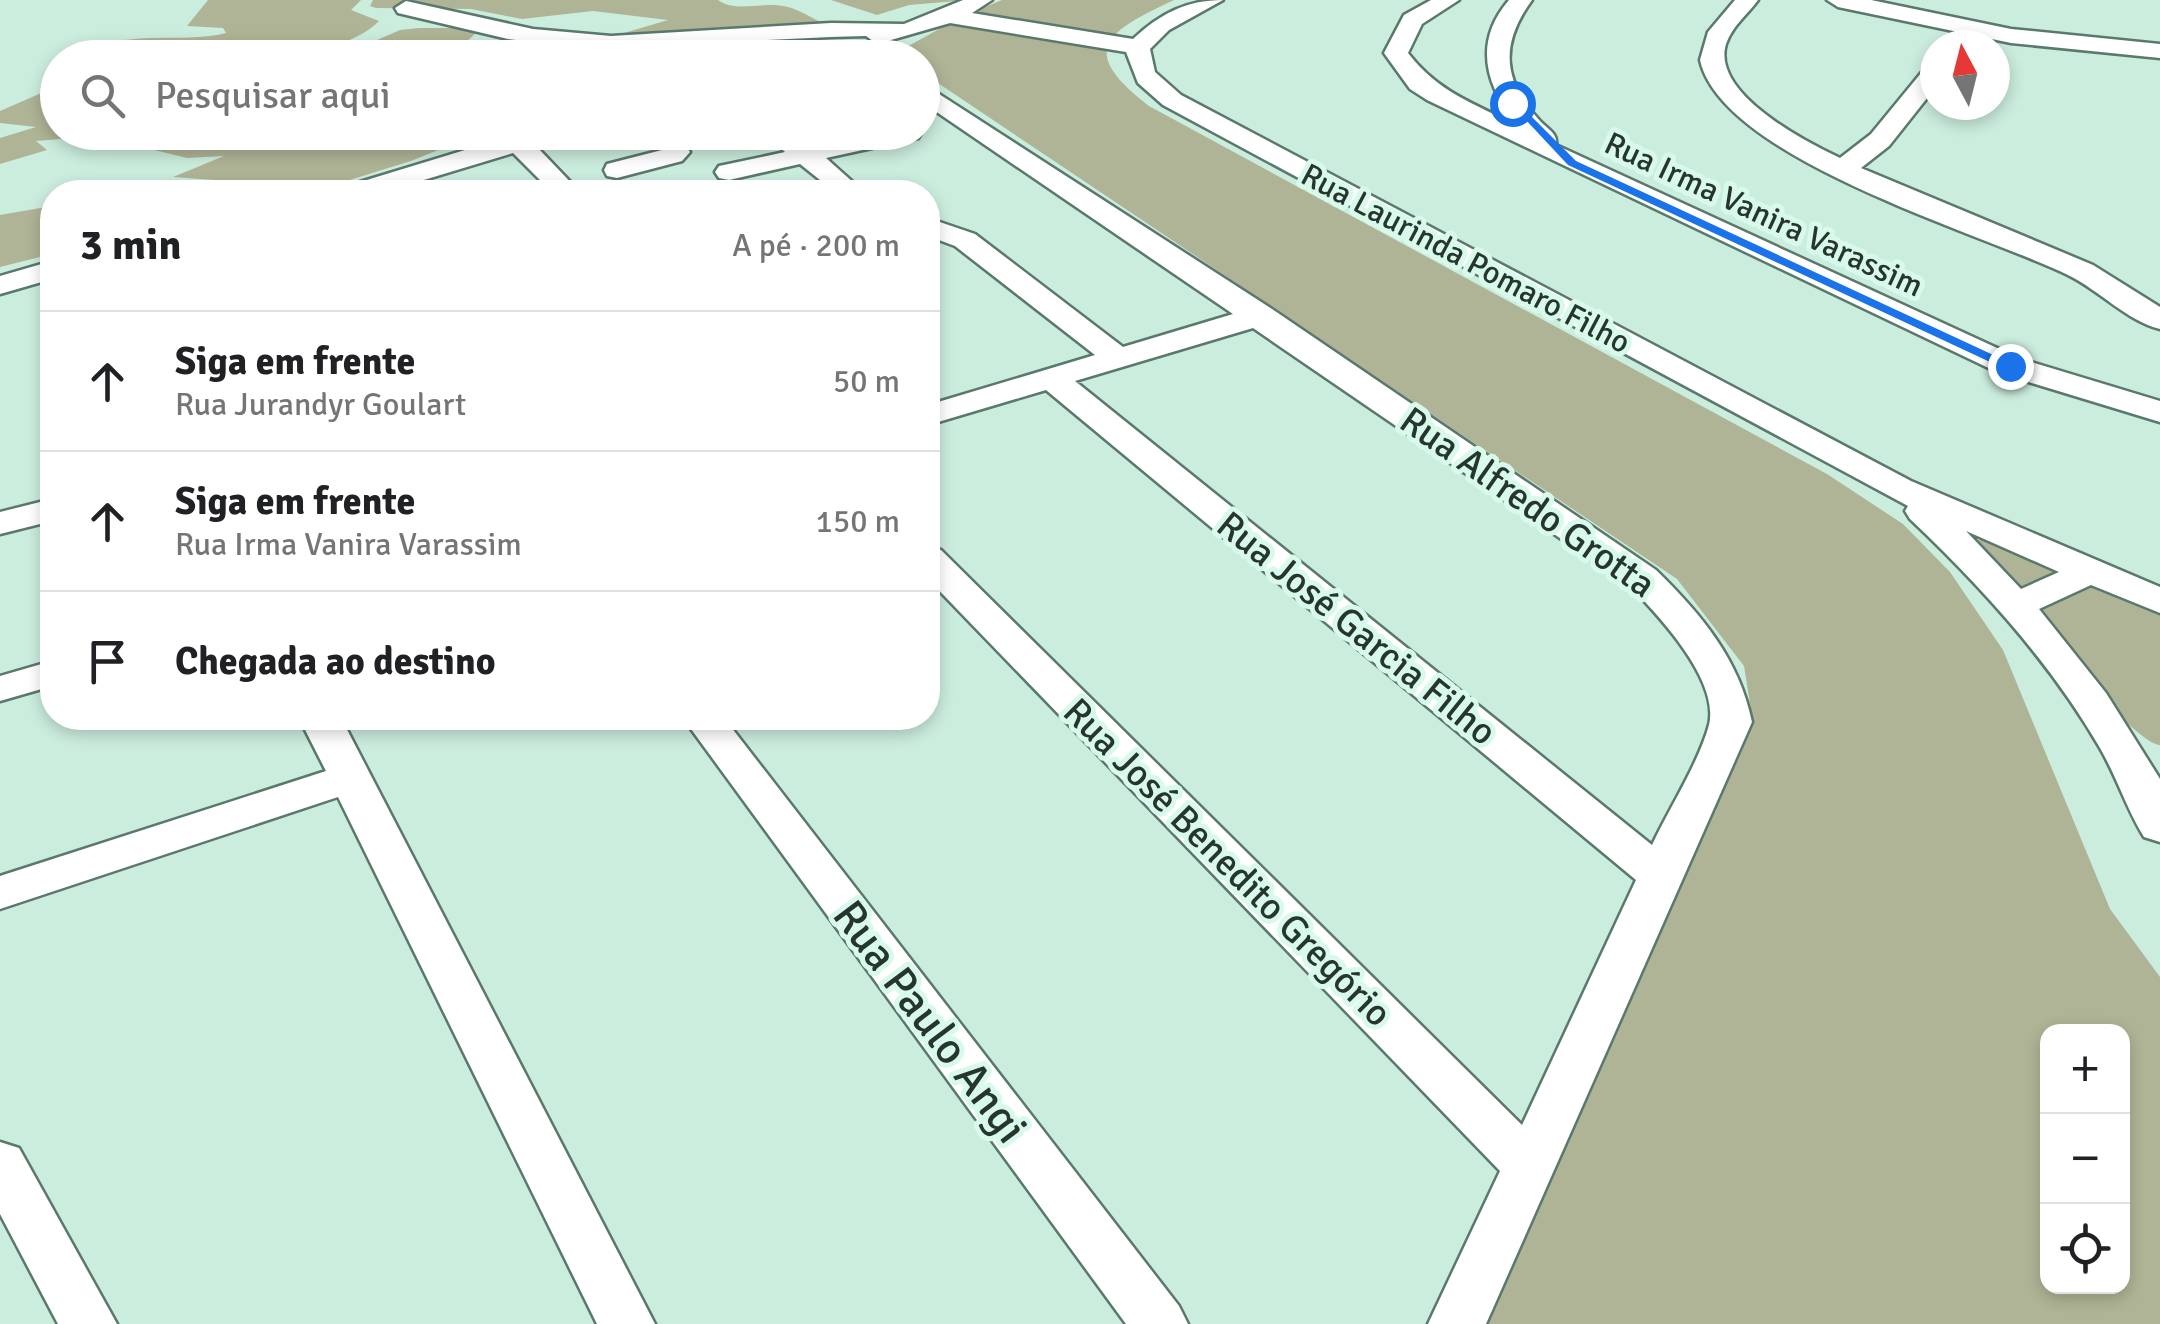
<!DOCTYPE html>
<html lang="pt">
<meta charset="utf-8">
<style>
body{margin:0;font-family:Signika,sans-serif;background:#f2f2f2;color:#202124}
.controls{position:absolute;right:30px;bottom:30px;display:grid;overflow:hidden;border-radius:20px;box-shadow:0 5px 15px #0003}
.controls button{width:90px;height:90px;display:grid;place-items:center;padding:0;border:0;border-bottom:2px solid #e0e0e0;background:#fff;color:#202124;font:50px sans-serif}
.compass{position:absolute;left:1920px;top:30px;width:90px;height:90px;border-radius:50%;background:#fff;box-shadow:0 5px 15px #0003;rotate:353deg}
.stop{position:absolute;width:30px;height:30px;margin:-22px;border:8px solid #1a73e8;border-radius:50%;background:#fff}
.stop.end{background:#1a73e8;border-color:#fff;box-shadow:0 2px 10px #0008}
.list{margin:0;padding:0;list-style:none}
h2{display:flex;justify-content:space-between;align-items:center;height:130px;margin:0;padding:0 40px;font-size:42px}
h2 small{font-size:32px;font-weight:400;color:#757577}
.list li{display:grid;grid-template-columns:65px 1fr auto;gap:30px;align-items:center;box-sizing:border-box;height:140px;padding:0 40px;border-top:2px solid #e0e0e0}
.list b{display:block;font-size:38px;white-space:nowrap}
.list p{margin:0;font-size:32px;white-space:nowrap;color:#757577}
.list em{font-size:32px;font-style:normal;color:#757577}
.icon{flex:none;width:55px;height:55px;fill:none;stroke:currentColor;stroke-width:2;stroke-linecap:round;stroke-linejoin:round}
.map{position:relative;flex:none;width:2160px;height:1324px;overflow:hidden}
.search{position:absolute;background:#fff;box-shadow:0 5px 15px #0003;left:40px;top:40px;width:900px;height:110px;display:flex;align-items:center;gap:25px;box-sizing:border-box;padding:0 35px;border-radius:55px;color:#757577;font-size:38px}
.panel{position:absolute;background:#fff;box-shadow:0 5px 15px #0003;left:40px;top:180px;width:900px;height:550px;border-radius:40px}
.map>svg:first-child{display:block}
</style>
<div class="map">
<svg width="2160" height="1324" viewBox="0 0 2160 1324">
<rect width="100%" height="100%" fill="#cbedde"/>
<path fill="#afb496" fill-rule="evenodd" d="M 208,0 L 361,0 L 351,10 L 379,21 C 327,74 157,58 83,57 C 125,26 179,45 226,33 L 223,28 L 187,26 Z
M 373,0 L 718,0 C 736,13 761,2 783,6 C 802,9 817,23 836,28 C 806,66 613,57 562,58 L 587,44 L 668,20 L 593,11 L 522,19 L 471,9 L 376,8 L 370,6 Z
M 831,0 L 968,0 L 909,5 L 877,15 Z
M 1002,0 L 1174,0 C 1106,32 1076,50 1149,106 L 1827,474 L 1903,524 L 1950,572 L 2003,650 L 2110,909 L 2160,977 L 2160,1324 L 1476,1324 L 1603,1030 L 1753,722 L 1744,666 L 1677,579 L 923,73 L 922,58 L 894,54 L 959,18 ZM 2048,1032 L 2122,1032 L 2122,1286 L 2048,1286 Z
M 419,28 L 480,28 C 448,70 384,57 336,58 L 400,30 Z
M 57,80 L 58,132 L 224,132 L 318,147 L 375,140 L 389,133 L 480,133 L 411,161 L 311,192 L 276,192 L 228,181 L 173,177 L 224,156 L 187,158 L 97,136 L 36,141 L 47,150 L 0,164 L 0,138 L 36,127 L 0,123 L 0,111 L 46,91 Z
M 52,206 L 52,254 L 0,267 L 0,215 Z
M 1981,539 L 2083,583 L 2160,608 L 2160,745 C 2126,741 2004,578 1975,543 Z"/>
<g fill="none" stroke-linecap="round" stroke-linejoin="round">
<g stroke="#5a796c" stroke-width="5">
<path id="minor" d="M 963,0 L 992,0 L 972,13 L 1133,39 C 1160,14 1186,0 1223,0 L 1169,30 L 1150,49 L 1155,72 L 1181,95 L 1911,481 L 2160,587 L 2160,613 L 2091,585 L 2039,609 L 2106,693 L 2160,779 L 2160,842 L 2144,837 C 2127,810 2117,777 2100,748 C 2051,663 1982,587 1910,519 L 1905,511 L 1908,506 L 1163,105 L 1138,83 L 1126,52 L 950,23 L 877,44 L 866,36 L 831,37 L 585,49 L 508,39 L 398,13 L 395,8 L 406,1 L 533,29 L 611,36 L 831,23 L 904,24 ZM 1966,531 L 2059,572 L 2021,589 Z
M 1431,0 L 1459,0 L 1422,24 L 1408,53 C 1438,92 1474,104 1517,125 C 1485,85 1473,42 1509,0 L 1532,0 C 1500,44 1502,80 1540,121 C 1549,130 1558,134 1556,145 L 2021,359 L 2160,401 L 2160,422 L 1999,373 L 1427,100 L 1410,89 L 1384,53 L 1404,15 Z
M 1735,0 L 1758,0 C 1748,14 1732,26 1726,44 C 1711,93 1804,141 1840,158 L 1871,134 L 1926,67 L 1935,65 L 1935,88 L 1889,146 L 1861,168 L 2093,265 L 2160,307 L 2160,329 C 2127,321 2099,290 2068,275 C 1982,233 1722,159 1700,60 L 1708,32 Z
M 1827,0 L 1871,0 L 2011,29 L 2160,44 L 2160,58 L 2011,43 L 1838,7 Z
M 922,83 L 1272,309 L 1656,570 C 1701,614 1739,659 1752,722 L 1486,1324 L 1428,1324 L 1500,1171 L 928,579 L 928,547 L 941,550 L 1522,1125 L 1636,880 L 1046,390 L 928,425 L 928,405 L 1095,355 L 955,246 L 928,236 L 928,218 L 975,234 L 1123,347 L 1233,314 L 922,102 ZM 1253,328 L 1630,586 C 1658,615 1720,680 1709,725 C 1699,762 1669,809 1652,845 L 1075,381 Z
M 524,132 L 566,132 L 536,146 L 580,192 L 552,192 L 513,153 L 384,192 L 343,192 L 347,186 Z
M 649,132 L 676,132 L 690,152 L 682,161 L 617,178 L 607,176 L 604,170 L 607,164 L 662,150 Z
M 764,132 L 794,132 L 810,146 L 871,132 L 922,132 L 918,138 L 826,158 L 864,192 L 835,192 L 800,164 L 729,180 L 719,178 L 715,172 L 719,166 L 785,152 Z
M 52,261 L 52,279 L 0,294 L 0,276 Z
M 52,499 L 52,521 L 0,534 L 0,512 Z
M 52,661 L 52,686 L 0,701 L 0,676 Z
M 299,718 L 341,718 L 655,1324 L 597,1324 L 338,797 L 0,909 L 0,876 L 326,771 Z
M 683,718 L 724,718 L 1179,1306 L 1188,1324 L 1126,1324 Z
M 0,1142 L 19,1148 L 117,1324 L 58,1324 L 0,1214 Z"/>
</g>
<use href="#minor" fill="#fff" fill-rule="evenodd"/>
</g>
<path fill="#1a73e8" d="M 1508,101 L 1516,101 L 1576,161 L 2017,366 L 2005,369 L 1568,165 Z"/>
<g text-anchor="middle" stroke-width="10" stroke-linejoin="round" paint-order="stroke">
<g font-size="32" fill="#27352f" stroke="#d8faeb">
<text transform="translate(1764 214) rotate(25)" y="11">Rua Irma Vanira Varassim</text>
<text transform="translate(1466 258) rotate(28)" y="11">Rua Laurinda Pomaro Filho</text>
</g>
<g font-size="38" fill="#27352f" stroke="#d8faeb">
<text transform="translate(1528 502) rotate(35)" y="13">Rua Alfredo Grotta</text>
<text transform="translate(1357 628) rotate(39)" y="13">Rua José Garcia Filho</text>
<text transform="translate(1228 862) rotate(45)" y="13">Rua José Benedito Gregório</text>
</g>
<g font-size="45" fill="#27352f" stroke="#d8faeb">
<text transform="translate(931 1021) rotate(53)" y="16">Rua Paulo Angi</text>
</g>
</g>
</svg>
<div class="controls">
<button>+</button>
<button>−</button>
<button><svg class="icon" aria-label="locate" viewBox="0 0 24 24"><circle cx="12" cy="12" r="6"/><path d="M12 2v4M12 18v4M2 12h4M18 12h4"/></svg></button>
</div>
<svg class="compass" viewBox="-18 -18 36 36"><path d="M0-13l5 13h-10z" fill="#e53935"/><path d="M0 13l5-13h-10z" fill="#757577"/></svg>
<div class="stop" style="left:1512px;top:103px"></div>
<div class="stop end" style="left:2010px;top:366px"></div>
<div class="search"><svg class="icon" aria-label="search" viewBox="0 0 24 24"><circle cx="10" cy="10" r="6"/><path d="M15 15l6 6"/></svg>Pesquisar aqui</div>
<section class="panel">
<h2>3 min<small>A pé · 200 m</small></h2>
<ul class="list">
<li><svg class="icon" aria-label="ahead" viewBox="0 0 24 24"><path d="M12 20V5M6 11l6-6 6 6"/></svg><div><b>Siga em frente</b><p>Rua Jurandyr Goulart</p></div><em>50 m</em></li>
<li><svg class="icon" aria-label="ahead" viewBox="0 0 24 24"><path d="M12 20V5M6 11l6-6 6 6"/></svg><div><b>Siga em frente</b><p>Rua Irma Vanira Varassim</p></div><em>150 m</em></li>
<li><svg class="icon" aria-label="arrive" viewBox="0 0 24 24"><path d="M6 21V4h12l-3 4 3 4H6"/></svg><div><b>Chegada ao destino</b></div></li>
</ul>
</section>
</div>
